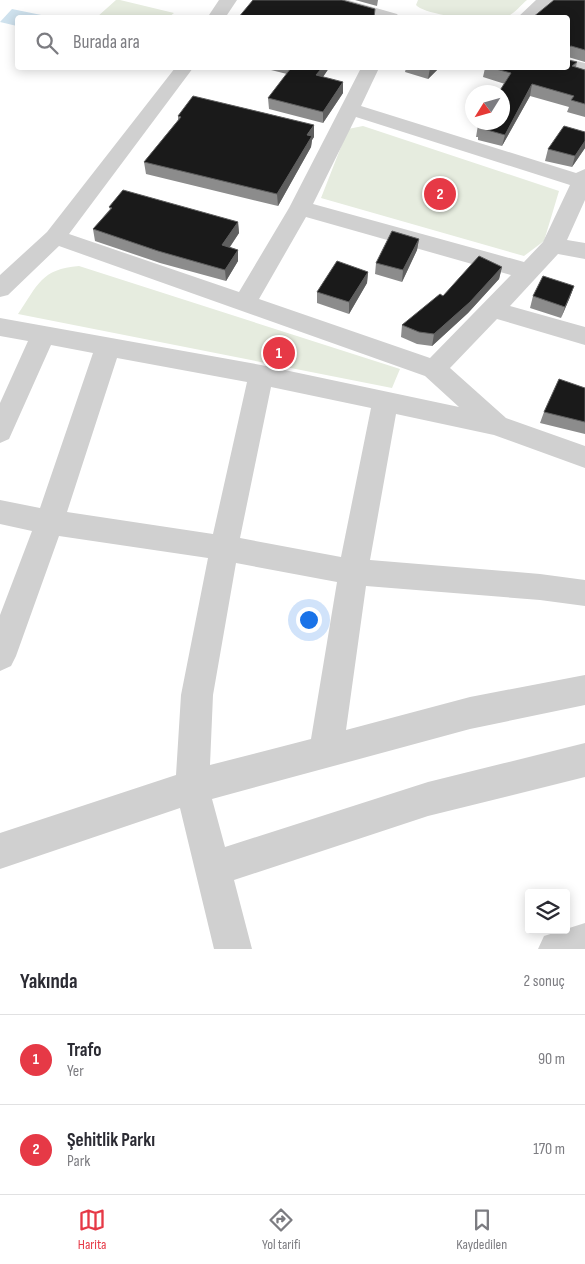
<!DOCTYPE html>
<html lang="tr">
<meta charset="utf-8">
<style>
body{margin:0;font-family:"Sofia Sans Condensed",sans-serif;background:#f7f7f7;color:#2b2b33}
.controls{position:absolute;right:15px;bottom:15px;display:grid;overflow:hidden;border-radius:5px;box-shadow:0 2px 12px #0003}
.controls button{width:45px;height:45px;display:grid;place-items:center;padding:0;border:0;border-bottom:1px solid #e1e1e2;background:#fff;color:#2b2b33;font:25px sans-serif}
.compass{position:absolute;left:465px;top:85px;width:45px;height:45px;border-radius:50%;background:#fff;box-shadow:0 2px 12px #0003;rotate:233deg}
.you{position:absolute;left:308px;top:619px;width:18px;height:18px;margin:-12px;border:4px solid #fff;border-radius:50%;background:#1a73e8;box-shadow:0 0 0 8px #1a73e833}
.badge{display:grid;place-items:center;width:32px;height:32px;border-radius:50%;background:#e63946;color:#fff;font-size:16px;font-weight:700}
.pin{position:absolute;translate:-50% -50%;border:2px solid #fff;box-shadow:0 1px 5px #0006}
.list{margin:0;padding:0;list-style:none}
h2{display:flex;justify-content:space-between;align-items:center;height:65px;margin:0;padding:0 20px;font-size:21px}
h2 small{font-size:16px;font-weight:400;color:#7c7c81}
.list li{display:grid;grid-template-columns:32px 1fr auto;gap:15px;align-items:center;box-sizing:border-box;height:90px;padding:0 20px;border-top:1px solid #e1e1e2}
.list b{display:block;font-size:19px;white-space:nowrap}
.list p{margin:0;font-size:16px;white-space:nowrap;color:#7c7c81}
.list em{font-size:16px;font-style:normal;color:#7c7c81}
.icon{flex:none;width:28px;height:28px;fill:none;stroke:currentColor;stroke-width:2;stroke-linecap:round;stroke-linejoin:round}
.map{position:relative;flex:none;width:585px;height:949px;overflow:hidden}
.search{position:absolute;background:#fff;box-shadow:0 2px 12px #0003;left:15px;right:15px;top:15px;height:55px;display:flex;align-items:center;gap:12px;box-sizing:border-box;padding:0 18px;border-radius:5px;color:#7c7c81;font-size:19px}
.sheet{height:245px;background:#fff}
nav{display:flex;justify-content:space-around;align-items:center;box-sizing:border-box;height:70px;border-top:1px solid #e1e1e2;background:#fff;font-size:14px;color:#7c7c81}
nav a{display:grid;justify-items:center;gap:2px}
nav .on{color:#e63946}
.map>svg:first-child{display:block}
</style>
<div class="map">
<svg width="585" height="949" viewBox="0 0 585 949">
<rect width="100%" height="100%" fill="#fff"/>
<path fill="#e6ecdf" d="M 116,0 L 120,0 L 174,13 L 169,17 L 97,17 Z
M 418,0 L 527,0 C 521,5 513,15 506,17 C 493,23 425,16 416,5 Z
M 363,126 L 559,191 L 544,241 L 524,256 L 321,198 L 348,129 Z
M 79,266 L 400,369 L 392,388 L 18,314 C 38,285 41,269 79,266 Z"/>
<path fill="#cfe2ee" d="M 12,9 L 51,17 L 18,18 L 17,26 L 0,22 Z"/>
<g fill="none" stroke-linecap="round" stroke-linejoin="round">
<path fill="#d0d0d0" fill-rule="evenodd" d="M 219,0 L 237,0 L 225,18 L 207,18 Z
M 320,0 L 348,0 L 397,14 L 400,18 L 370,18 L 323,4 Z
M 536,0 L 555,0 L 537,18 L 517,18 Z
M 568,59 L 585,63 L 585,75 L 561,69 L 560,68 L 568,68 Z
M 175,68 L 193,68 L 69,234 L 239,292 L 289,208 L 361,68 L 379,68 L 361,106 L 576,173 L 585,169 L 585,200 L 567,240 L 585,243 L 585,259 L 558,254 L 510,306 L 585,327 L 585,345 L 497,319 L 450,368 L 506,418 L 585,446 L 585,468 L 494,435 L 396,414 L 370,560 L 540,574 L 585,580 L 585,606 L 540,600 L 366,586 L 346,730 L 470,697 L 585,675 L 585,705 L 470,729 L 212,799 L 225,847 L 428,782 L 585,743 L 585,777 L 428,816 L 234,880 L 252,949 L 214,949 L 180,808 L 0,869 L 0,833 L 176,775 L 181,695 L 208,558 L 59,536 L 16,656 L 11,666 L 0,671 L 0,615 L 32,531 L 0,524 L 0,500 L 40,508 L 93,353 L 51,345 L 9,439 L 0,443 L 0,403 L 28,341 L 0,336 L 0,318 L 261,365 L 459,407 L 425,376 L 59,246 L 8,295 L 0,297 L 0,275 L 47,232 ZM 356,117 L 570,185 L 543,242 L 524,262 L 313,204 ZM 306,217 L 511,275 L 430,358 L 259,299 ZM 117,358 L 247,382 L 213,534 L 67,512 ZM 271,387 L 371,408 L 341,557 L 240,538 ZM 236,563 L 337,582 L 311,739 L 210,765 L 213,695 Z
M 585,923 L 585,949 L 538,949 L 544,936 Z"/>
</g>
<path fill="#8c8c8c" d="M 355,0 L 378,0 L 377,6 Z
M 585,0 L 585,62 L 568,57 L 568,60 L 577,62 L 576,67 L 585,70 L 585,117 L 567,112 L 569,107 L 530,96 L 502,146 L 478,140 L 478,137 L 476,137 L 478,125 L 505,84 L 483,77 L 485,68 L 568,68 L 568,18 Z
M 263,68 L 329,68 L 323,77 L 343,93 L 323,123 L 269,109 L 268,98 L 287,74 Z
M 406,68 L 439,68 L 428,79 L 405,72 Z
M 178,116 L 314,137 L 312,140 L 311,147 L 278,206 L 146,174 L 144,162 L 178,120 Z
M 585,132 L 585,148 L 572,167 L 545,161 L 548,149 Z
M 109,207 L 238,222 L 239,233 L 230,247 L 238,250 L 238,261 L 226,281 L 160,263 L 95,241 L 93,229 L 110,209 Z
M 419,239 L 417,250 L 402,282 L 375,274 L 376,263 Z
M 502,267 L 499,279 L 468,313 L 432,346 L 417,344 L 401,337 L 402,325 L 443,296 Z
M 368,272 L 367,283 L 349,314 L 317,303 L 317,292 Z
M 574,286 L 570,297 L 561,318 L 530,308 L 533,296 Z
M 585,388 L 585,434 L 540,423 L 544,412 Z"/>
<path fill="#5f5f5f" d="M 322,68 L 329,68 L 316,87 L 316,75 Z
M 430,68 L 439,68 L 428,79 Z
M 343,82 L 343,93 L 323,123 L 323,112 Z
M 532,84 L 530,96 L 502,146 L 505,135 Z
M 314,125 L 314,137 L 312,140 L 311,147 L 278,206 L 277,194 L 307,135 Z
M 585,141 L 585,148 L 572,167 L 575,156 Z
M 238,222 L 239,233 L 223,257 L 222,245 Z
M 419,239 L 417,250 L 402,282 L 403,270 Z
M 238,250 L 238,261 L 226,281 L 225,270 Z
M 502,267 L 499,279 L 468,313 L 432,346 L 434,334 Z
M 368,272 L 367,283 L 349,314 L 349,302 Z
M 574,286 L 570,297 L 561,318 L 565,307 Z"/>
<path fill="#1a1a1a" stroke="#5f5f5f" d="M 253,0 L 342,0 L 375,9 L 374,18 L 238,18 Z
M 554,0 L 585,0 L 585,50 L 571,46 L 569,47 L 569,54 L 568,55 L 568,18 L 532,18 Z
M 568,60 L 577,62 L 572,66 L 585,70 L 585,104 L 571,100 L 574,96 L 532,84 L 505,135 L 480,128 L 481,126 L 478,125 L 479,122 L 502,122 L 502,92 L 499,92 L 511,73 L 492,68 L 568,68 Z
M 291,68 L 322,68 L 316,75 L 343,82 L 323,112 L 268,98 Z
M 193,96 L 314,125 L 307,135 L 312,136 L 277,194 L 144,162 L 181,117 L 178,116 Z
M 564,126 L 585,132 L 585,141 L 575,156 L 548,149 Z
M 123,190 L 238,222 L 222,245 L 238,250 L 225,270 L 158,251 L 93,229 L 112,208 L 109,207 Z
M 392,231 L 419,239 L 403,270 L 376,263 Z
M 479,256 L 502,267 L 470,302 L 434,334 L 419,332 L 402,325 L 440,294 L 443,296 Z
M 337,261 L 368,272 L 349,302 L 317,292 Z
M 543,276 L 574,286 L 565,307 L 533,296 Z
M 559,379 L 585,388 L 585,422 L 544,412 Z"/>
</svg>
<div class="controls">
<button><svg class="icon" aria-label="layers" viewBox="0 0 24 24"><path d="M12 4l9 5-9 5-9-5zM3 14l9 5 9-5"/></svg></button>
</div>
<svg class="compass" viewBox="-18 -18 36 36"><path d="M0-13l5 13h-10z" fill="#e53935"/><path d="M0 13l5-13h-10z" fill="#7c7c81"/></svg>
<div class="you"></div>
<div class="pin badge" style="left:279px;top:353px">1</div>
<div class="pin badge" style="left:440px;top:194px">2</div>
<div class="search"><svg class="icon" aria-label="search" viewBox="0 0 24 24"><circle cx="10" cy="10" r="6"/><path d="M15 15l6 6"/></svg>Burada ara</div>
</div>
<section class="sheet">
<h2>Yakında<small>2 sonuç</small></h2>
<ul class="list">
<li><span class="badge">1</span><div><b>Trafo</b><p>Yer</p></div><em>90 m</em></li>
<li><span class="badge">2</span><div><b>Şehitlik Parkı</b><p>Park</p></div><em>170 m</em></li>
</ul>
</section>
<nav>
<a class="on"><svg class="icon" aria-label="map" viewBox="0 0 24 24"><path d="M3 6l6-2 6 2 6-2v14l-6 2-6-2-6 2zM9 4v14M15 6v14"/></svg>Harita</a>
<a><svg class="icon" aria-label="directions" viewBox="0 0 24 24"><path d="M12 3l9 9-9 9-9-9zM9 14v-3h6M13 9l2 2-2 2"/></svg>Yol tarifi</a>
<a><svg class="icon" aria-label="saved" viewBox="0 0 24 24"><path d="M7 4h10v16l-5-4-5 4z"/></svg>Kaydedilen</a>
</nav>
